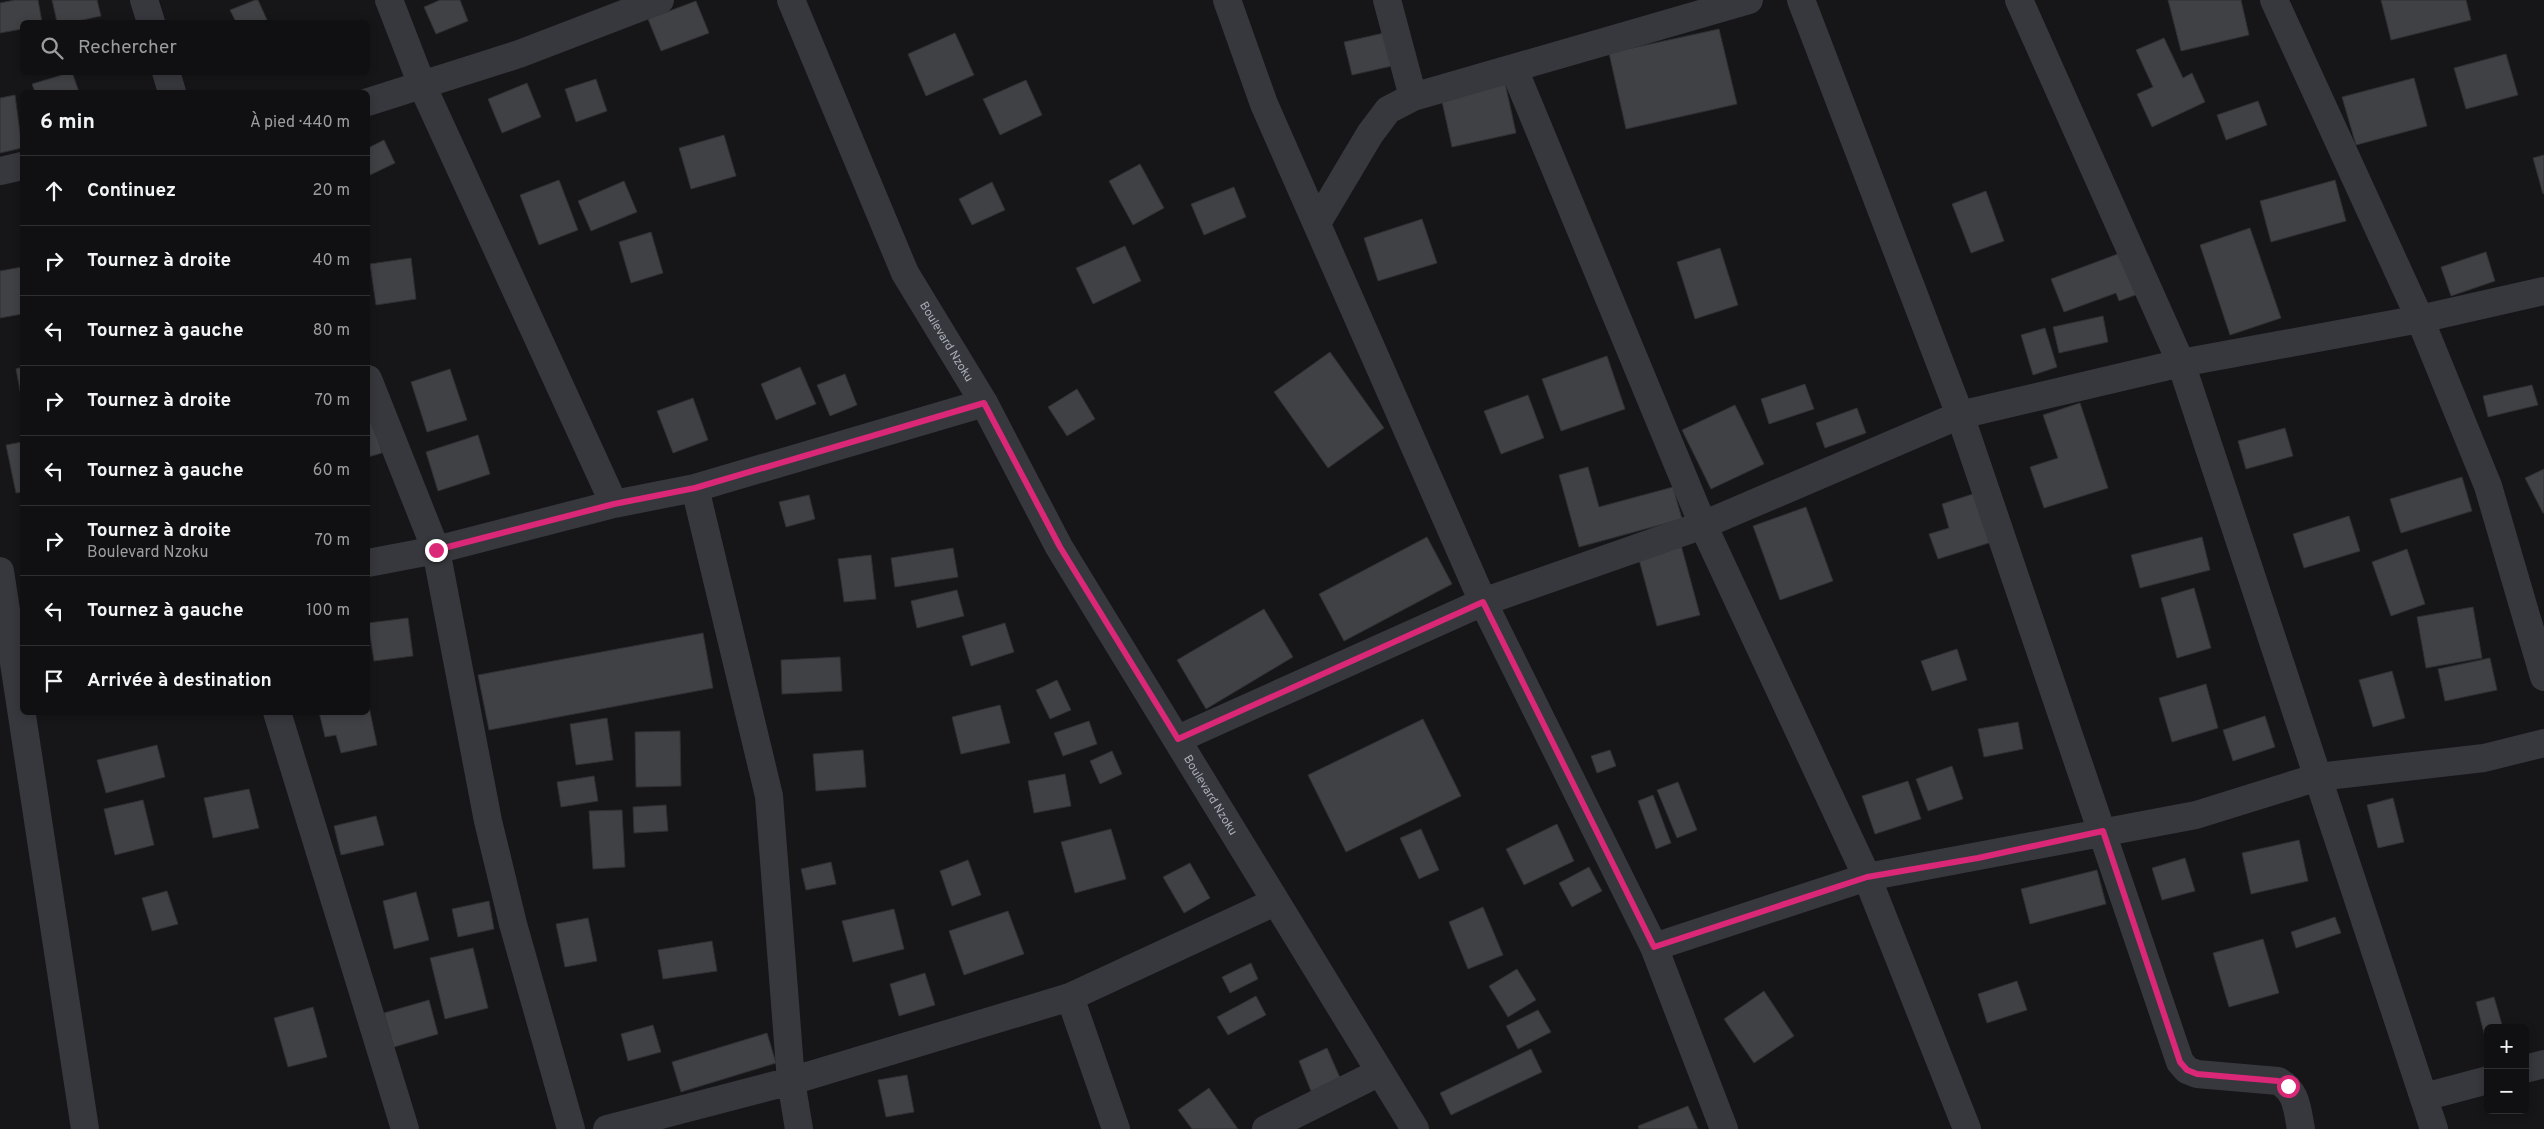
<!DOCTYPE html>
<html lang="fr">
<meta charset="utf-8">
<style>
body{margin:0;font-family:Overpass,sans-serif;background:#1e1e20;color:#f1f3f6}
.controls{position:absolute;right:15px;bottom:15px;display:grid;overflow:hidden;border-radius:8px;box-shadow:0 2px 8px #0003}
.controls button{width:45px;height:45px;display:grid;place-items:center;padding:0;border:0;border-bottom:1px solid #303032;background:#101012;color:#f1f3f6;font:25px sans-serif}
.stop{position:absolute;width:15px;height:15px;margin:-11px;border:4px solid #db2777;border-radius:50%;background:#fff}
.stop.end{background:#db2777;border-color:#fff;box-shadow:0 1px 5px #0008}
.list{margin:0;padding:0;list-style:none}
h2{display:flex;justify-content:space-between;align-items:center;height:65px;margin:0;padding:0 20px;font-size:21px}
h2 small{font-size:16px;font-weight:400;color:#9c9d9f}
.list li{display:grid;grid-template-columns:32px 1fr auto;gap:15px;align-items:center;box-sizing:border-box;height:70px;padding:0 20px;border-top:1px solid #303032}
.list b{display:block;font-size:19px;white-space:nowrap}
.list p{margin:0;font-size:16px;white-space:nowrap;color:#9c9d9f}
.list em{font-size:16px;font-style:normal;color:#9c9d9f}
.icon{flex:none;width:28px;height:28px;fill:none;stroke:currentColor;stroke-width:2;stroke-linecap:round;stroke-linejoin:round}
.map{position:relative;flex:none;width:2544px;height:1129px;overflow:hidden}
.search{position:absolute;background:#101012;box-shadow:0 2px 8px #0003;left:20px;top:20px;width:350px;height:55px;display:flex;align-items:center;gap:12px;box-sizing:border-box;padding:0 18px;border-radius:8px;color:#9c9d9f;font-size:19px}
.panel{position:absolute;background:#101012;box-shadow:0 2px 8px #0003;left:20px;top:90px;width:350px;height:625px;border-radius:8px}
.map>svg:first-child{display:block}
</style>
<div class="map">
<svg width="2544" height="1129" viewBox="0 0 2544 1129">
<rect width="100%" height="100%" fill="#161618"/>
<path fill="#404145" stroke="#303034" d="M 15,0 L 38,0 L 42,22 L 22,22 L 22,29 L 0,33 L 0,3 Z
M 52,0 L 97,0 L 101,16 L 73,22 L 57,22 Z
M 255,0 L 258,0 L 268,22 L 236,22 L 230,10 Z
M 440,0 L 460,0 L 468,21 L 436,34 L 424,7 Z
M 2168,0 L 2241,0 L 2249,35 L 2181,51 Z
M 2381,0 L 2466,0 L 2471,20 L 2391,40 Z
M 696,1 L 709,33 L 661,51 L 648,19 Z
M 1719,29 L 1737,104 L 1626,129 L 1609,53 Z
M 955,33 L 974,75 L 926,96 L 908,54 Z
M 1384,33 L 1392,66 L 1352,75 L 1344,42 Z
M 2164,38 L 2183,78 L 2192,73 L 2205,102 L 2152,127 L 2137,94 L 2153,87 L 2136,50 Z
M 2506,54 L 2518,95 L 2466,109 L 2454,68 Z
M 72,72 L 79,92 L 35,92 L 32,84 Z
M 2414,78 L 2427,126 L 2356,145 L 2342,97 Z
M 596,79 L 607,111 L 576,122 L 565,89 Z
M 1026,80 L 1042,115 L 1000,135 L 983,99 Z
M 527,83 L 541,117 L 502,133 L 488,99 Z
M 1505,83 L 1516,133 L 1452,147 L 1441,97 Z
M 15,95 L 22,148 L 0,153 L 0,98 Z
M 2258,101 L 2267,125 L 2226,140 L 2217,115 Z
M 724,135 L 736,176 L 691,189 L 679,148 Z
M 384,140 L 395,163 L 368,176 L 368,148 Z
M 2544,155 L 2544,193 L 2543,194 L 2533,158 Z
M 1140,164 L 1164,208 L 1133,225 L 1109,181 Z
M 559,180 L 578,230 L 539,245 L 520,195 Z
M 2335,180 L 2346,221 L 2271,242 L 2260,201 Z
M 624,181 L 637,212 L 591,231 L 578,201 Z
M 992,182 L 1005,210 L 972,225 L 959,199 Z
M 1234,187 L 1246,217 L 1204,235 L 1191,204 Z
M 1986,191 L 2004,241 L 1971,253 L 1952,204 Z
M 1422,219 L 1437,263 L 1378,281 L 1364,238 Z
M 2250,228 L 2281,318 L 2230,335 L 2200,245 Z
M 651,232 L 663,273 L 631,283 L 619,242 Z
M 1125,246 L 1141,281 L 1093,304 L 1076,268 Z
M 1720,248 L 1738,305 L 1695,319 L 1677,262 Z
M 2123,252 L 2138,294 L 2119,301 L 2116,293 L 2064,312 L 2051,279 Z
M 2486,252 L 2495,281 L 2451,296 L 2441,267 Z
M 411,258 L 416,299 L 376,305 L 370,264 Z
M 22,267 L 22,314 L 0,318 L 0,271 Z
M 2103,316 L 2108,342 L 2059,353 L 2053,327 Z
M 2045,328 L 2057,367 L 2033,375 L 2021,335 Z
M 1330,352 L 1384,428 L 1328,468 L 1274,392 Z
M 1607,356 L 1625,409 L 1561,431 L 1542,379 Z
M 22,367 L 22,401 L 16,369 Z
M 800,367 L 816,404 L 776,420 L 761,384 Z
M 450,369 L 467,420 L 427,432 L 411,382 Z
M 845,374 L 857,405 L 830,416 L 817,385 Z
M 1805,384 L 1814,409 L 1769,424 L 1761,399 Z
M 2532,385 L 2538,405 L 2488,417 L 2483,396 Z
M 1077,389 L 1095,419 L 1067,436 L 1048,407 Z
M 1528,395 L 1544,438 L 1501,454 L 1484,411 Z
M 693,398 L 708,440 L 673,453 L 657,411 Z
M 2080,403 L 2108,488 L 2044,508 L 2030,467 L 2058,458 L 2043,415 Z
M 1735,405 L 1764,464 L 1711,489 L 1682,430 Z
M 1857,408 L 1866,433 L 1825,448 L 1816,423 Z
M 372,416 L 382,453 L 368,457 L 368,418 Z
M 2285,428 L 2293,456 L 2246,469 L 2238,441 Z
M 478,435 L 490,474 L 438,491 L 426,452 Z
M 22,442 L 22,492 L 16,493 L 6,445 Z
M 1588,467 L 1599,507 L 1673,487 L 1682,519 L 1579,547 L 1559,475 Z
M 2544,469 L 2544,513 L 2543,513 L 2525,478 Z
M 2462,477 L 2472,511 L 2401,533 L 2390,499 Z
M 1979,492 L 1995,541 L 1938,559 L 1929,534 L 1949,528 L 1942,504 Z
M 809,495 L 815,519 L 786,527 L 779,502 Z
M 1806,507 L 1833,581 L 1780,600 L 1753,526 Z
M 2349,516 L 2360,551 L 2304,568 L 2293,534 Z
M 1427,537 L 1452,584 L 1344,641 L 1319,594 Z
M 2202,537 L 2210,570 L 2140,588 L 2131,555 Z
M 1681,545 L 1700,615 L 1657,626 L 1638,556 Z
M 953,548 L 958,577 L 895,587 L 891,558 Z
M 2407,549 L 2425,604 L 2391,616 L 2372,562 Z
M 871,555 L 876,599 L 844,602 L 838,559 Z
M 2194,588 L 2211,648 L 2177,658 L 2161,598 Z
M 957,590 L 964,616 L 917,628 L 911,601 Z
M 2473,607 L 2482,658 L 2426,668 L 2417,617 Z
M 1264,609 L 1293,657 L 1206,709 L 1177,660 Z
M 408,618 L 413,656 L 374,661 L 368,623 Z
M 1005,623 L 1014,652 L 971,666 L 962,636 Z
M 703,633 L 713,688 L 489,730 L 478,675 Z
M 1957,649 L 1967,680 L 1932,691 L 1921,661 Z
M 840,657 L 842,691 L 782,694 L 781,660 Z
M 2490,658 L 2497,690 L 2445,701 L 2438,669 Z
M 2392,671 L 2405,718 L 2373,727 L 2359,680 Z
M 1057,680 L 1071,710 L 1050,719 L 1036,690 Z
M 2206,684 L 2218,728 L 2172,742 L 2159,698 Z
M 368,702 L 377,745 L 341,753 L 336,735 L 325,737 L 319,712 L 368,712 Z
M 1000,705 L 1010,743 L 961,754 L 952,717 Z
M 2265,716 L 2275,747 L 2233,761 L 2223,730 Z
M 607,718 L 613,760 L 576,765 L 570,724 Z
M 1423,719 L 1461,796 L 1346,852 L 1308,775 Z
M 1089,721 L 1097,744 L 1063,756 L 1054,733 Z
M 2018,722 L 2023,749 L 1984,757 L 1978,729 Z
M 680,731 L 681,786 L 636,787 L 635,732 Z
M 157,745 L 165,777 L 106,793 L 97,760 Z
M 863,750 L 866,787 L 816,791 L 813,754 Z
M 1610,750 L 1616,766 L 1597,773 L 1591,756 Z
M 1112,751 L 1122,774 L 1100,784 L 1090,761 Z
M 1952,766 L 1963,799 L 1928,811 L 1916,779 Z
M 1065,774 L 1071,806 L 1034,813 L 1028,781 Z
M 594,776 L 598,801 L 561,807 L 557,782 Z
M 1908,781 L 1921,819 L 1875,834 L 1862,796 Z
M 1678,782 L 1697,830 L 1677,838 L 1657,790 Z
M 249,789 L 259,828 L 213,838 L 204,798 Z
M 1653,795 L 1671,843 L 1656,849 L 1638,801 Z
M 2393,798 L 2404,842 L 2378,848 L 2367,805 Z
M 143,800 L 154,845 L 115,855 L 104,809 Z
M 666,805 L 668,831 L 634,833 L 633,807 Z
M 622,810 L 625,867 L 593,869 L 589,811 Z
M 376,816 L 384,845 L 341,855 L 334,826 Z
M 1557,824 L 1574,861 L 1524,885 L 1506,849 Z
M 1111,829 L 1126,879 L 1075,893 L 1061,842 Z
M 1421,829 L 1439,870 L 1419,879 L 1400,838 Z
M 2299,840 L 2308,881 L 2251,894 L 2242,853 Z
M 2185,858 L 2195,891 L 2162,900 L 2152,868 Z
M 968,860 L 981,895 L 952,906 L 940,871 Z
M 831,862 L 836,884 L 806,890 L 801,869 Z
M 1190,863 L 1210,898 L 1184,913 L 1163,877 Z
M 1589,867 L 1602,891 L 1572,907 L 1559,883 Z
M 2097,870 L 2106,904 L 2030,924 L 2021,889 Z
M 167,891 L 178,924 L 152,931 L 142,898 Z
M 416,892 L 429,940 L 394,949 L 383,901 Z
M 489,901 L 494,929 L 458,937 L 452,909 Z
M 1483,907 L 1503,955 L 1468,969 L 1449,922 Z
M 894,909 L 904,949 L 853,962 L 842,921 Z
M 1008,911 L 1024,954 L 964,975 L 949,931 Z
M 2335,917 L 2341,933 L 2296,948 L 2291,932 Z
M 588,918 L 597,961 L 565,967 L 556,924 Z
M 2263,939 L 2279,993 L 2229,1007 L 2213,953 Z
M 712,941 L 717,971 L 663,979 L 658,950 Z
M 473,948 L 488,1008 L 445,1019 L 430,958 Z
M 1251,963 L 1258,979 L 1230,993 L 1222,977 Z
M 1517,969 L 1536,1000 L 1508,1017 L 1489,986 Z
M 925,973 L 935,1005 L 899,1016 L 890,984 Z
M 2017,981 L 2027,1010 L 1987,1023 L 1978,994 Z
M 1764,991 L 1794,1036 L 1754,1063 L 1724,1019 Z
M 1256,996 L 1266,1015 L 1228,1035 L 1217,1017 Z
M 2494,997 L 2503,1028 L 2488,1028 L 2488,1037 L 2485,1037 L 2476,1002 Z
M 429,1000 L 438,1034 L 394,1047 L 384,1013 Z
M 313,1007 L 327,1057 L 288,1067 L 274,1018 Z
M 1538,1010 L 1551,1032 L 1518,1049 L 1506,1026 Z
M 653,1025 L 661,1052 L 628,1061 L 621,1034 Z
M 767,1033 L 776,1063 L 681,1092 L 672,1062 Z
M 1327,1048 L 1341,1080 L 1311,1091 L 1299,1061 Z
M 1531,1049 L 1542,1072 L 1451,1115 L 1440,1093 Z
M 907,1075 L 914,1112 L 886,1117 L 878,1080 Z
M 1209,1088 L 1238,1129 L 1192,1129 L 1178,1110 Z
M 1688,1106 L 1698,1129 L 1639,1129 L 1638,1126 Z"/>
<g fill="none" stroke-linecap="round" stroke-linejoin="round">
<path stroke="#37383d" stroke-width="28" d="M 144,0 L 151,22
M 389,0 L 422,85 L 614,504
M 1227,0 L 1264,104 L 1483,602 L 1654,947 L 1724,1129
M 1387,0 L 1413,97
M 1801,0 L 1960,415 L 2180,1062 L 2187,1070 L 2197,1074 L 2278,1081 C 2297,1091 2297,1109 2301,1129
M 2019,0 L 2181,363 L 2434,1129
M 2274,0 L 2420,319 L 2488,486 L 2544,677
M 1514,69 L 1703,525 L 1867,877 L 1967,1129
M 166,72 L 172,92
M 368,102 L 519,54 L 660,0
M 0,171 L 22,166
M 1317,223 L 1370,134 L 1388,110 L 1413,97 L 1749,0
M 368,379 L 436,550 L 488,821 L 513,924 L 571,1129
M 695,488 L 769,796 L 791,1081 L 799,1129
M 368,563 L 436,550 L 614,504 L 695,488 L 984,403
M 0,571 L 85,1129
M 277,712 L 405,1129
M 1178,739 L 1483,602 L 1703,525 L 1960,415 L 2181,363 L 2420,319 L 2544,291
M 1654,947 L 1867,877 L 2196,815 L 2318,777 L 2484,758 L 2544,743
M 1070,997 L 1116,1129
M 2525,1069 L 2544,1064
M 2424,1097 L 2488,1080
M 607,1129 L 791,1081 L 1070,997 L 1275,902
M 1266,1129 L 1380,1072"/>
<path stroke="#37383d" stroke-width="28" id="s1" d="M 791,0 L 905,273 L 984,403 L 1059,547 L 1415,1129"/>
</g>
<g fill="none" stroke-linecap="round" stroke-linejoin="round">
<path stroke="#db2777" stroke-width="6" d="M 436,550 L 614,504 L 695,488 L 984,403 L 1060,547 L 1178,739 L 1483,602 L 1654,947 L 1867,877 L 1978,858 L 2103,831 L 2180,1062 L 2187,1070 L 2197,1074 L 2278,1081 L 2288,1086"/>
</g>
<g text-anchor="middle" stroke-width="4" stroke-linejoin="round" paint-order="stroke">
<g font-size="12" fill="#a8adb8" stroke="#111113">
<text dy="4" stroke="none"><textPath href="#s1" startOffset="376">Boulevard Nzoku</textPath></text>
<text dy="4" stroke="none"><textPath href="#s1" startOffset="901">Boulevard Nzoku</textPath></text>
</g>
</g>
</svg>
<div class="controls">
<button>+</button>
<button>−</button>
</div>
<div class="stop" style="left:2288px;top:1086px"></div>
<div class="stop end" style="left:436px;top:550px"></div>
<div class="search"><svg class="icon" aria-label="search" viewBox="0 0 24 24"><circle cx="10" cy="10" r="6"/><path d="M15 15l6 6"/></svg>Rechercher</div>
<section class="panel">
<h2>6 min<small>À pied · 440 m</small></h2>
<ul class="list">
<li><svg class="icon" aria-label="ahead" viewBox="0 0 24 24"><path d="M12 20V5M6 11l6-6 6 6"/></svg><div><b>Continuez</b></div><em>20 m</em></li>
<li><svg class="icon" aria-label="right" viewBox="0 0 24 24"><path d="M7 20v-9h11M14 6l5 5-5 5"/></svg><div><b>Tournez à droite</b></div><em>40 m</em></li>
<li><svg class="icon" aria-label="left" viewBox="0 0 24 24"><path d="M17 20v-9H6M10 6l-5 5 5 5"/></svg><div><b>Tournez à gauche</b></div><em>80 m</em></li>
<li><svg class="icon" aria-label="right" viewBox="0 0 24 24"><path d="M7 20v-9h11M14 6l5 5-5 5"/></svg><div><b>Tournez à droite</b></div><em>70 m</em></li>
<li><svg class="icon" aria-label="left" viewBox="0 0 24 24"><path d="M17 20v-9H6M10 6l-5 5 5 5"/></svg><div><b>Tournez à gauche</b></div><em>60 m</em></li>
<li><svg class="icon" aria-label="right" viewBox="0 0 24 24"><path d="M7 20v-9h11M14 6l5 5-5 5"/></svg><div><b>Tournez à droite</b><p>Boulevard Nzoku</p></div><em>70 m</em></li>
<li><svg class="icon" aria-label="left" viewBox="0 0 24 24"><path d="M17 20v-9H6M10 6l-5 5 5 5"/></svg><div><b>Tournez à gauche</b></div><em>100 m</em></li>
<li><svg class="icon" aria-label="arrive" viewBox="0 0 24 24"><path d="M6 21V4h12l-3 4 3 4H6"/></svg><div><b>Arrivée à destination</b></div></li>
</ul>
</section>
</div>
